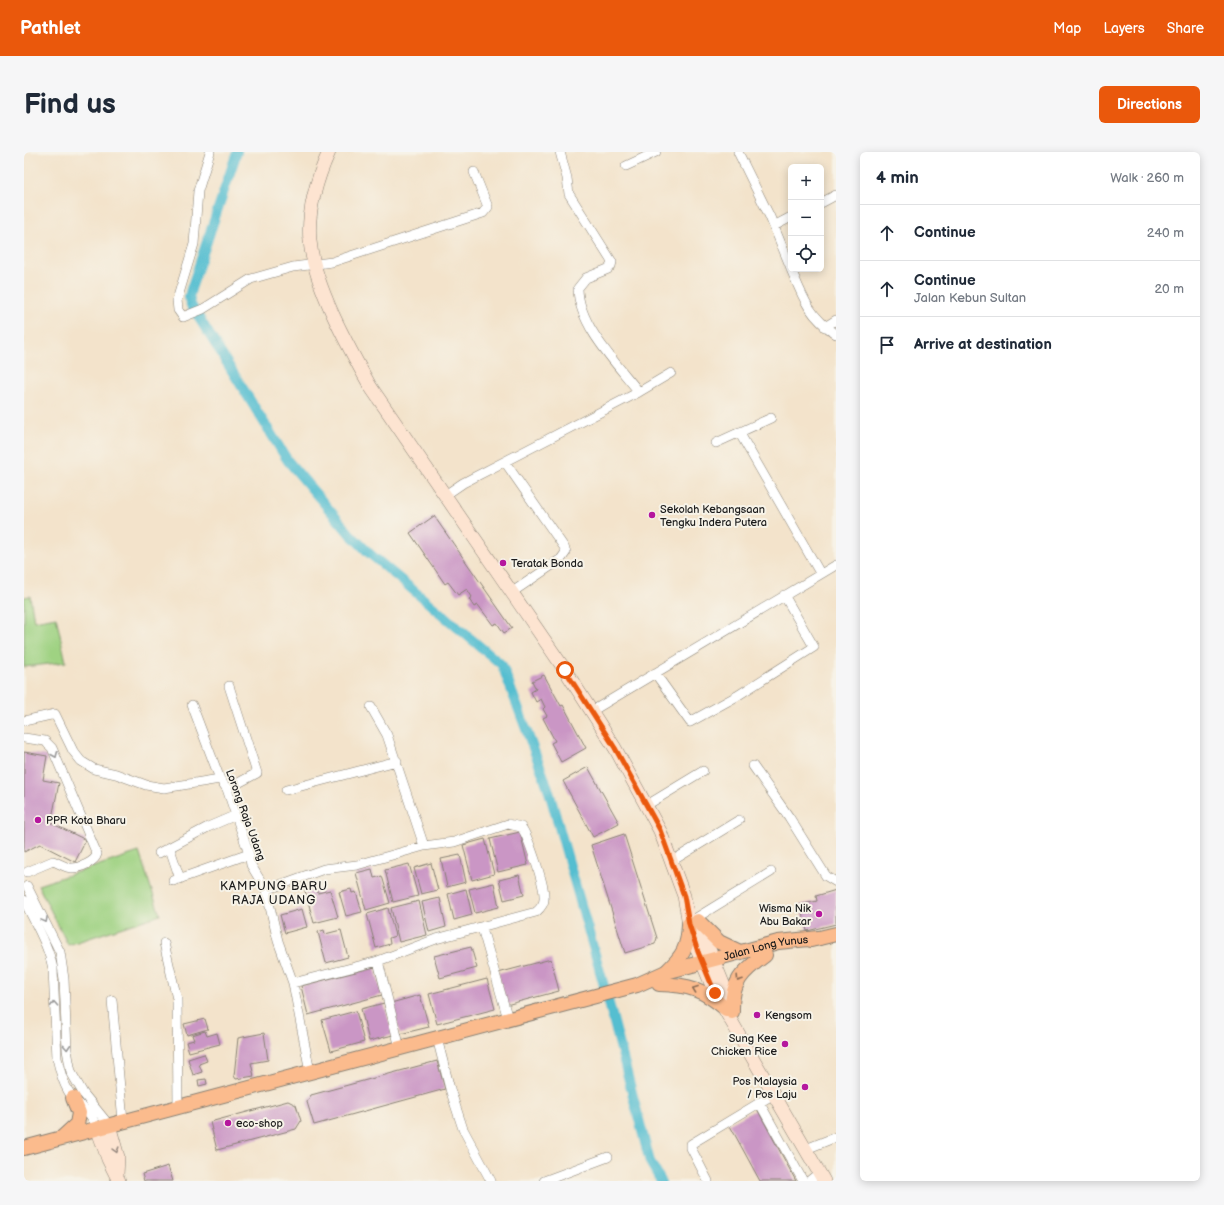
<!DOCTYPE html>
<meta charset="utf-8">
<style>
body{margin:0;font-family:"Balsamiq Sans",sans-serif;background:#f6f6f7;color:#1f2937}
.controls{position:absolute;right:12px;top:12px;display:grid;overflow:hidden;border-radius:6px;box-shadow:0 2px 10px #0003}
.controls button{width:36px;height:36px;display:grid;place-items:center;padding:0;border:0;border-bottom:1px solid #e0e1e3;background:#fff;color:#1f2937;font:20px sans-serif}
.stop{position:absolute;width:12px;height:12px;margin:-9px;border:3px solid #ea580c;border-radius:50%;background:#fff}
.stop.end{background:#ea580c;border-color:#fff;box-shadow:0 1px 4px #0008}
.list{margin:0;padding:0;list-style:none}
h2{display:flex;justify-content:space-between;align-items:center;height:52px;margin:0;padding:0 16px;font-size:17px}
h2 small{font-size:13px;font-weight:400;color:#747a83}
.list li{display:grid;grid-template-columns:26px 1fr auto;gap:12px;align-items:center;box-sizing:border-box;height:56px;padding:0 16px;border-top:1px solid #e0e1e3}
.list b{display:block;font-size:15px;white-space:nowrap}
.list p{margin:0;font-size:13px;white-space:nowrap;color:#747a83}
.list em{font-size:13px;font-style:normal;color:#747a83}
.icon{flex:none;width:22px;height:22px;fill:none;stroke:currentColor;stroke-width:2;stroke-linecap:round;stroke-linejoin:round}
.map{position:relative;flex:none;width:812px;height:1029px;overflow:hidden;border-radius:6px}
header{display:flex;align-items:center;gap:24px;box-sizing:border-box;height:56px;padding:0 20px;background:#ea580c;color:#fff}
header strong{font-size:19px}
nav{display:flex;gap:22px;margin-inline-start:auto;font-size:14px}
.intro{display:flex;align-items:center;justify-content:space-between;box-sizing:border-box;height:96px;padding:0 24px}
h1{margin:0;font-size:28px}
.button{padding:10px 18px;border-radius:6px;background:#ea580c;color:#fff;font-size:14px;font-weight:700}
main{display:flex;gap:24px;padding:0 24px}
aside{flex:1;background:#fff;border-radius:6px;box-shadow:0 2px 10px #0003}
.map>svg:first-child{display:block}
</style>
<header>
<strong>Pathlet</strong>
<nav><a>Map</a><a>Layers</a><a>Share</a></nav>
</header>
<div class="intro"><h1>Find us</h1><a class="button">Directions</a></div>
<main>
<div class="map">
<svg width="812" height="1029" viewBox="0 0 812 1029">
<rect width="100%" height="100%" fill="#f7f3e8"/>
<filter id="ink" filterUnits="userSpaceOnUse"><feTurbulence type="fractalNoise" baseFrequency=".025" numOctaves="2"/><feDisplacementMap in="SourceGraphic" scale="8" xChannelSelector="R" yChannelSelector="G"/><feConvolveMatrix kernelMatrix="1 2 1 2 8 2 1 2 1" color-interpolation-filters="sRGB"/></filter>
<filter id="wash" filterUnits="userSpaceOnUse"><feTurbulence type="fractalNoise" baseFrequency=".012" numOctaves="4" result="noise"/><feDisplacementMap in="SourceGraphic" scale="16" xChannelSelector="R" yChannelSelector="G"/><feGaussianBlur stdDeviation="0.9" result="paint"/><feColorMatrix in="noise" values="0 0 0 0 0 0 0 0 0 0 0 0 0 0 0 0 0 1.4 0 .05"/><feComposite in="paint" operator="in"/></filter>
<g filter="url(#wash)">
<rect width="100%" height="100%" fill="#f3e3cb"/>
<path fill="#9fd282" stroke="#5e774f" d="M 6,444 L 10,469 L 32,465 L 42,510 L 0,515 L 0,445 Z
M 115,700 L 136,763 L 44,793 L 14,733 Z"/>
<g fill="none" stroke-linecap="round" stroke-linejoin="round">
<path stroke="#54bed0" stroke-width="10" d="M 213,0 L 167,137 L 165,145 L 167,153 L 264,309 L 326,382 L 345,401 L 478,513 L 524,636 L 586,855 L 626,1010 L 637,1029"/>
</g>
<g id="blocks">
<path fill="#ca96c5" d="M 410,364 L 488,476 L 480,481 L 473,471 L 469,473 L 454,453 L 450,455 L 445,447 L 448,445 L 443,437 L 434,443 L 424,430 L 421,432 L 386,381 Z
M 520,523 L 537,554 L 539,553 L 562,596 L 537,610 L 527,591 L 531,589 L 519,566 L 523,564 L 519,557 L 521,555 L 517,547 L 512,550 L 507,540 L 512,537 L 508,529 Z
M 0,600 L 23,604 L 19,628 L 35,631 L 27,671 L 62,688 L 51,710 L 16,692 L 0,700 Z
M 564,615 L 595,671 L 569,685 L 539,629 Z
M 496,680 L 504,713 L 474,720 L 466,687 Z
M 600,682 L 633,786 L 631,792 L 601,801 L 567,693 Z
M 461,687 L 470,722 L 448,728 L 439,693 Z
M 436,703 L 442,730 L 423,735 L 417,707 Z
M 407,711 L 414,738 L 397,742 L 390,716 Z
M 385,712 L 394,744 L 369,750 L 361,718 Z
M 348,717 L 350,726 L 358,724 L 366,751 L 342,758 L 332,721 Z
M 495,723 L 500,743 L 480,748 L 475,728 Z
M 470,731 L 475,755 L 451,761 L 445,737 Z
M 292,732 L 294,741 L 306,738 L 314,765 L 290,771 L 280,735 Z
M 327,737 L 328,741 L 332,740 L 338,760 L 322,764 L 315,740 Z
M 442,737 L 448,763 L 430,768 L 424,742 Z
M 812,738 L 812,772 L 783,779 L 776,753 L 793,749 L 792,744 Z
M 416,746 L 422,775 L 405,780 L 398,750 Z
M 395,749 L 403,783 L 375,790 L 367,756 Z
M 364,756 L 371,784 L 365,786 L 366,792 L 352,796 L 343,762 Z
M 278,757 L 283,775 L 261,781 L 256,763 Z
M 300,778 L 301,782 L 317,778 L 324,805 L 302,811 L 294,780 Z
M 447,795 L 453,816 L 416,826 L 410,804 Z
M 527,807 L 535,839 L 482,853 L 474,821 Z
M 351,815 L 358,843 L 284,863 L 277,834 Z
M 463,827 L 471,857 L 413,872 L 405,842 Z
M 396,843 L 405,875 L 376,882 L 367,851 Z
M 360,851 L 369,883 L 345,889 L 337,857 Z
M 332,859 L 340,890 L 307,899 L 298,868 Z
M 181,867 L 184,877 L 163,883 L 160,872 Z
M 181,879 L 183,884 L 193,881 L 196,892 L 165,900 L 162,890 L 170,888 L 168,883 Z
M 240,881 L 244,908 L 227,911 L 230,924 L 212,927 L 210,924 L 214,886 Z
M 180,902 L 183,909 L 175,912 L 178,920 L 169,923 L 164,907 Z
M 413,909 L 421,937 L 290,973 L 283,950 L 287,943 Z
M 182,927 L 183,932 L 175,934 L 174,928 Z
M 264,949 L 272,953 L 277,969 L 272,977 L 193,998 L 186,970 Z
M 733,957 L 772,1029 L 736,1029 L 705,972 Z
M 144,1014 L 149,1029 L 120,1029 L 118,1022 Z"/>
</g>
</g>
<g filter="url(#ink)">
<use href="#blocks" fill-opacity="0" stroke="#888074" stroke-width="1"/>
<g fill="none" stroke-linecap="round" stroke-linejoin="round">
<g stroke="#888074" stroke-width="10">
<path id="street" d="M 186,0 L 174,39 L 170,92 L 153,148 L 154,158 L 159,165 L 179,157 L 227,127 L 269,115 L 308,110 L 459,61 L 464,55 L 450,20
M 536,0 L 543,26 L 545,42 L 588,110 L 587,114 L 584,117 L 562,126 L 554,136 C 554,173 593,212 615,240
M 714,0 L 746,65 L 767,116
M 602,14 L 632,0
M 797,51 L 812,43
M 750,74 L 767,65
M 767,117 C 779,146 785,164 812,182
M 801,175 L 812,168
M 715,280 L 796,421
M 692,291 L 747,266
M 481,310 L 540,395 L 542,400 L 537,407 L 487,441
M 420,344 L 439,331 L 615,240 L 647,221
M 631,521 L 666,570 L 713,544 L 790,495 L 760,443
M 168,553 L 196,627 L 203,637 L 225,702 L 227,713 L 242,738 L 254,789 L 269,831 L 286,920
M 347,555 L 363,583 L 400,694
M 568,559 L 812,413
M 0,569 L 31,562 L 49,599 L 57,609 L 70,617 L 92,622 L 122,633 L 140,636 L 196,627
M 0,586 L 21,589 L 28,596 L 73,702 C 71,710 56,716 48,716 C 42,716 35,711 29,709 L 3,720
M 729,614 L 765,665 L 802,724 L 812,730
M 203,637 L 233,621 L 205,534
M 262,638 L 373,609
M 623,653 L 679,619
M 146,697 L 156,727
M 135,701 L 184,675 L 212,663
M 648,709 L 715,668
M 149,729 L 225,702
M 3,734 L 36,800 L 40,827 L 43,898 L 47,920 L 59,941 L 85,973
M 242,738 L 300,717 L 333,713 L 400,694 L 430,690 L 484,672 L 497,675 C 504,683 520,732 520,744 C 521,751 517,756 512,760 L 412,787 L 354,809 L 269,831
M 0,748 C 11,771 24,792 29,817 L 33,906 C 36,919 40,936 50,947 C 59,956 69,963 73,976
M 672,766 L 747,720
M 458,776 L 484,867
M 140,791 L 153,847 L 154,955
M 354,809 L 376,896
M 88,848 L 99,969
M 413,886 L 426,937 L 439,977 L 467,1029
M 735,950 L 779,1029
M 782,997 L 812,985
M 520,1029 L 584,1005
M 684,1029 L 667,996 L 667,992 L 750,942
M 785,1029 L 795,1021"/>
</g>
<g stroke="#888074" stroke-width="14">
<path id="secondary" d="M 305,0 C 293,26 283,60 286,89 C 290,134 324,194 346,234 L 541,518 L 591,596 L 636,679 L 660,744 L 665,772 L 674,800 L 691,841 L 800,1029
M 674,770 L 702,839 L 707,856
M 85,973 L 94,1005 L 93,1023
M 73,976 L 84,1007 L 95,1029"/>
</g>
<g stroke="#888074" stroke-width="16">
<g id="primary">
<path d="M 674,769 L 695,790 L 716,800"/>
<path d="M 787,788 L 812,782"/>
<path d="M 642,820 C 659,804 664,796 665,772"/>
<path d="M 635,832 C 665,833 679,837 702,857"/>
<path d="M 708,860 C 707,830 718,820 741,803"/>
<path d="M 40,984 L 53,972 L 55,961 L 49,946"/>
<path id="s1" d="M 0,996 L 613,833 L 642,820 L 754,790 L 795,786"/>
</g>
</g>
<use href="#street" stroke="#fff" stroke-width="9"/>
<use href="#secondary" stroke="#fde4d1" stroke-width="13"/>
<use href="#primary" stroke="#fbbb8d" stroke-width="14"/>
</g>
<defs><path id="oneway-chevron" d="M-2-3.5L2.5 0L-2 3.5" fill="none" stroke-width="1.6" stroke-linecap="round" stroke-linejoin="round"/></defs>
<g stroke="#999">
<use href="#oneway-chevron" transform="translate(31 603) rotate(67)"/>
<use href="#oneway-chevron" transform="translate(21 768) rotate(62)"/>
<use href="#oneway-chevron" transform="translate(30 852) rotate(-93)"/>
<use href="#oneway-chevron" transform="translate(43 895) rotate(86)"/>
</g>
<g stroke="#8c6c54">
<use href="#oneway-chevron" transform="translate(715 827) rotate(123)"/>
<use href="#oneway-chevron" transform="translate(671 837) rotate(-160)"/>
</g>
<use stroke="#988a80" href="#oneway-chevron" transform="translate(92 998) rotate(74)"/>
</g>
<g fill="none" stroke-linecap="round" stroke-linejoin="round" filter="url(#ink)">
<path stroke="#ea580c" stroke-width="5" d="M 541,518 L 591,596 L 636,678 L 660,744 L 665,772 L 674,800 L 691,841"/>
</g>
<g fill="#b5179e" stroke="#f7f3e8" stroke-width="1.5">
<circle cx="628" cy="363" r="4"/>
<circle cx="479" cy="411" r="4"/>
<circle cx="14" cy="668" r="4"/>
<circle cx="795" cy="762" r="4"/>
<circle cx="733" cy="863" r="4"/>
<circle cx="761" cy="892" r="4"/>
<circle cx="781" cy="935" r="4"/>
<circle cx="204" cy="971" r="4"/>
</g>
<g text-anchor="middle" stroke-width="4" stroke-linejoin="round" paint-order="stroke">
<g font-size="11" fill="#1c1c1c" stroke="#f7f3e8" text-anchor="start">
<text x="636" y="361">Sekolah Kebangsaan<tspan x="636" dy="13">Tengku Indera Putera</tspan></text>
<text x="487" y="415">Teratak Bonda</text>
<text x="22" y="672">PPR Kota Bharu</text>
<text x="787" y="760" text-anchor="end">Wisma Nik<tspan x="787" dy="13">Abu Bakar</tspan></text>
<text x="741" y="867">Kengsom</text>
<text x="753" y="890" text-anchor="end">Sung Kee<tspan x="753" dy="13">Chicken Rice</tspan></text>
<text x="773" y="933" text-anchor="end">Pos Malaysia<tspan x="773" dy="13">/ Pos Laju</tspan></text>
<text x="212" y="975">eco-shop</text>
</g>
<g font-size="11" fill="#1c1c1c" stroke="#f7f3e8">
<text transform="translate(222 663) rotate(70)" y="4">Lorong Raja Udang</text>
<text dy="4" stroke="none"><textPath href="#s1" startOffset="769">Jalan Long Yunus</textPath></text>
</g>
<g font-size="12" letter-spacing="1" fill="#1c1c1c" stroke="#f7f3e8">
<text x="250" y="738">KAMPUNG BARU<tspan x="250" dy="14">RAJA UDANG</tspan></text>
</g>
</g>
</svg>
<div class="controls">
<button>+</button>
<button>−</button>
<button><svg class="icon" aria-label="locate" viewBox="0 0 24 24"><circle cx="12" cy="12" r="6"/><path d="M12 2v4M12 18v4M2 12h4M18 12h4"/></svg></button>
</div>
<div class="stop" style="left:541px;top:518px"></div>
<div class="stop end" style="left:691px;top:841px"></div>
</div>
<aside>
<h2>4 min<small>Walk · 260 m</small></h2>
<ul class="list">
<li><svg class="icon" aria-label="ahead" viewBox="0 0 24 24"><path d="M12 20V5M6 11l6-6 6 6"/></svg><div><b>Continue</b></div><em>240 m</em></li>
<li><svg class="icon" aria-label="ahead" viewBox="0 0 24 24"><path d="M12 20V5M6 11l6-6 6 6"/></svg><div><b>Continue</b><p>Jalan Kebun Sultan</p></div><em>20 m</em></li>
<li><svg class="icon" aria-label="arrive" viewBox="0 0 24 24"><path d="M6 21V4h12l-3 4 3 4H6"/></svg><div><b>Arrive at destination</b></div></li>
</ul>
</aside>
</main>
